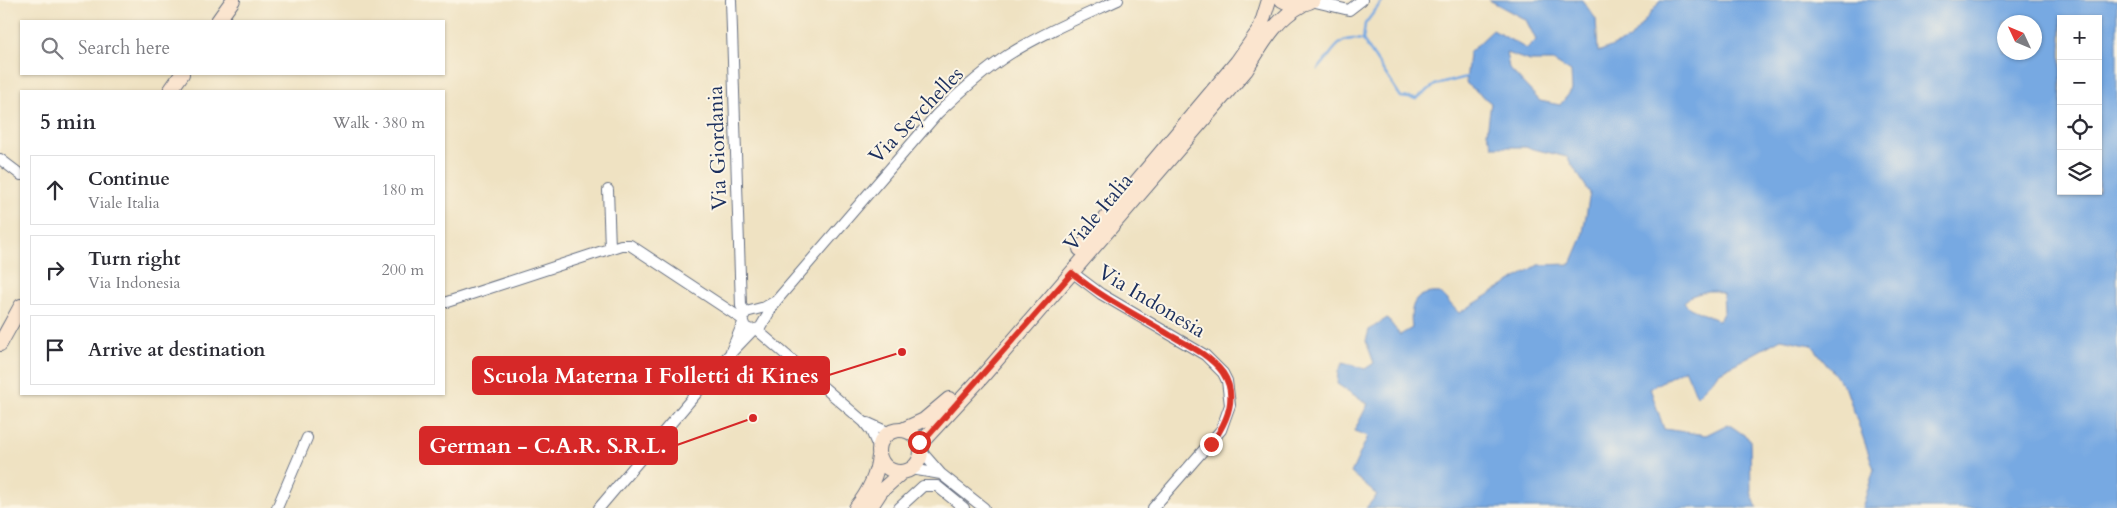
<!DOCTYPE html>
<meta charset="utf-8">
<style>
body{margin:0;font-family:Cardo,serif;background:#f7f7f7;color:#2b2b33}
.controls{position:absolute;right:15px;top:15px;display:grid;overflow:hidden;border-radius:0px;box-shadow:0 1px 4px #0004}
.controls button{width:45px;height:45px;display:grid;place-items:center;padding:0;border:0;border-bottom:1px solid #e1e1e2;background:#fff;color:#2b2b33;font:25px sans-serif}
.compass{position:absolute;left:1997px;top:15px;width:45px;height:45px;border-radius:50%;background:#fff;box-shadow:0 1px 4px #0004;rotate:314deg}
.stop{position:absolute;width:15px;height:15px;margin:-11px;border:4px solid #d93025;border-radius:50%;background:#fff}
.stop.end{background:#d93025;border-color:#fff;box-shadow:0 1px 5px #0008}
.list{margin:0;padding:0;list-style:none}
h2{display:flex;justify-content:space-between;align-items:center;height:65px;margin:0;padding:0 20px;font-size:21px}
h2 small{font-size:16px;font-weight:400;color:#7c7c81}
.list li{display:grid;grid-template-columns:32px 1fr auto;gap:15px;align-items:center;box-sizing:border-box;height:70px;margin:0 10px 10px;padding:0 10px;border:1px solid #e1e1e2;border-radius:0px}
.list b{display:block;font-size:19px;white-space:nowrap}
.list p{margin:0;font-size:16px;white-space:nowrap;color:#7c7c81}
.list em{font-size:16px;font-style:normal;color:#7c7c81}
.icon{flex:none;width:28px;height:28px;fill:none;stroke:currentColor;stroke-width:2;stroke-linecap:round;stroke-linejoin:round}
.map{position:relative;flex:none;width:2117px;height:508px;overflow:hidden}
.search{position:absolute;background:#fff;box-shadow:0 1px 4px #0004;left:20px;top:20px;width:425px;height:55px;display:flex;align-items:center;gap:12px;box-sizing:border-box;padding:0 18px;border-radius:0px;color:#7c7c81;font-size:19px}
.panel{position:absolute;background:#fff;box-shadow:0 1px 4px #0004;left:20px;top:90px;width:425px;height:305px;border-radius:0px}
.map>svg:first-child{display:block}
</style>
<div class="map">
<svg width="2117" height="508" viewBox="0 0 2117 508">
<rect width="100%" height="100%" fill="#fcf5e5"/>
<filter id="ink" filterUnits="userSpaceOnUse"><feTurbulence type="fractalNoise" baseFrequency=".02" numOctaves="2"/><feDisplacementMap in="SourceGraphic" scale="10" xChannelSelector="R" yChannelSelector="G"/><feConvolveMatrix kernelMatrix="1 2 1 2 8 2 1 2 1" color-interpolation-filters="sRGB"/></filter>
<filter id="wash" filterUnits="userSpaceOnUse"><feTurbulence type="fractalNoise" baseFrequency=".0096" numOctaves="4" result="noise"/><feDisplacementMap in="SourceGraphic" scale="20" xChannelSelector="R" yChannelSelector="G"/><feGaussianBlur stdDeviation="1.12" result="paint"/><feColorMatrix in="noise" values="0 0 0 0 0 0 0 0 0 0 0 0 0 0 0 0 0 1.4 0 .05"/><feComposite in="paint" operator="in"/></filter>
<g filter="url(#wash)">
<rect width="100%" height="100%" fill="#efe2c2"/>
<path fill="#77a9e2" stroke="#496ca0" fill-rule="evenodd" d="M 1489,0 L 1582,0 L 1596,19 L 1598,52 L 1630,39 L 1661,0 L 2117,0 L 2117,508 L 1862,508 L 1874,469 L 1846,389 L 1812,345 L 1781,339 L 1720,372 L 1697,396 L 1685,369 L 1650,388 L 1664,429 L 1706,435 L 1728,424 L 1750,439 L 1751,492 L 1757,508 L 1366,508 L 1377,495 L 1351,473 L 1368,436 L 1354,431 L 1368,404 L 1337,384 L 1338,372 L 1343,362 L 1365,369 L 1374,363 L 1366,341 L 1369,330 L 1387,318 L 1400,335 L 1412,328 C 1409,306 1414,291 1440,293 L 1459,313 L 1538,265 L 1571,264 L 1582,238 L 1590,193 L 1567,157 L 1525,147 L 1493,147 L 1487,133 L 1491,103 L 1466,83 L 1469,53 L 1493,30 L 1527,49 L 1536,40 L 1526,20 ZM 2061,19 L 2098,19 L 2098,191 L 2061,191 ZM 2004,22 L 2034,22 L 2034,52 L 2004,52 ZM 1506,53 L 1530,61 L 1553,61 L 1571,72 L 1572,90 L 1560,105 L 1540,101 L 1509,68 ZM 1707,291 L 1716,291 L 1723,294 L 1724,311 L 1719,321 L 1690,308 L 1684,302 L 1691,296 Z"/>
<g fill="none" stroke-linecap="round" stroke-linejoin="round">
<path stroke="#77a9e2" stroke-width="2.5" d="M 1383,0 L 1365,24 L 1363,40 L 1401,97 L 1416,99 L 1435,85 L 1467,77
M 1318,69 C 1334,53 1337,34 1362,40"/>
</g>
</g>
<g filter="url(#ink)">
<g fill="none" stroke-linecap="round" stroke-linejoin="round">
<g stroke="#656e81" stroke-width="12">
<path id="street" d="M 731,0 L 741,306 L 746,312
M 1311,1 L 1349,10 L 1362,0
M 0,159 L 21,175
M 608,190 L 610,248
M 1073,273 L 1101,294 L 1205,355 L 1223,373 L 1227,381 L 1230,405 L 1221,430 L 1153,508
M 776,301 L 765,307 L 746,312 L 742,319 L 745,327 L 751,330 L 760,328 L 776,301 L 937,114 C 959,93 982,72 1008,55 C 1043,33 1081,17 1118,0
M 447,302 L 621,245 L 630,245 L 742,319
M 757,330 L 864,422 L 871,431 L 879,449
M 731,351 L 743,323
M 868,423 L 890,433
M 921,451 L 941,474 L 984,508
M 911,469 L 941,474
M 277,508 L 307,438
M 599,508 L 728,356 L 753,330
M 899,508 L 923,486 L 937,486 L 964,508"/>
</g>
<g stroke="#656e81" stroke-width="16">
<path id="secondary" d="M 1282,0 C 1292,6 1302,6 1313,0
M 218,21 L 233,0
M 170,91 L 182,74
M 1080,249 L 1237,62 L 1260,29 L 1269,0
M 0,344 L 21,306
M879 451a21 21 0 1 1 42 0a21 21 0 1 1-42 0Z
M 902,430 L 924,420 L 949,399
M 920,444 L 982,377 L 1246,70 C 1262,45 1275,19 1302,5
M 856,508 C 869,492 877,476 879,456
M 870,508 L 881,491 L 902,472"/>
</g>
<use href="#street" stroke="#fff" stroke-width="10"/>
<use href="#secondary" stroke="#fbe5cf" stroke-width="14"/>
</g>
</g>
<g fill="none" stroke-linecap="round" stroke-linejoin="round" filter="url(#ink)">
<path stroke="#d93025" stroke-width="6" d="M 919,442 L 920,444 L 928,436 L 1072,273 C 1102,298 1137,315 1170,335 C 1188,345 1210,355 1223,373 C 1239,397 1226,424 1211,444"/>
</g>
<g text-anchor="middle" stroke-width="4" stroke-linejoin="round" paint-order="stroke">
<g font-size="21" fill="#1b2f5e" stroke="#fcf5e5">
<text transform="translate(916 115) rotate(-46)" y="7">Via Seychelles</text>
<text transform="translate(717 148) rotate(-92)" y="7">Via Giordania</text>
<text transform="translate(1098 212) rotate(-50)" y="7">Viale Italia</text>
<text transform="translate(1152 301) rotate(31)" y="7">Via Indonesia</text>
</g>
</g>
<path fill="none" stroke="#d62828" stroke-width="2" d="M902 352L829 375M753 418L677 445"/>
<g fill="#d62828" stroke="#fcf5e5" stroke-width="2">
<circle cx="902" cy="352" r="5"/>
<circle cx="753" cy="418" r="5"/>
</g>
<g fill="#d62828" stroke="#d62828" stroke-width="2">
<rect x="473" y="357" width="356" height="37" rx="5"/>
<rect x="420" y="427" width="257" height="37" rx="5"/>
</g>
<g font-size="22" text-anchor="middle" font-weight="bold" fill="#fff">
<text x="651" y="383">Scuola Materna I Folletti di Kines</text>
<text x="548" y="453">German - C.A.R. S.R.L.</text>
</g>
</svg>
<div class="controls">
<button>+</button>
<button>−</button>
<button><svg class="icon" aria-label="locate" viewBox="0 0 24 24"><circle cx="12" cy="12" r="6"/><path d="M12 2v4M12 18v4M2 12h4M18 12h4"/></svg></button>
<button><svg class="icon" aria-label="layers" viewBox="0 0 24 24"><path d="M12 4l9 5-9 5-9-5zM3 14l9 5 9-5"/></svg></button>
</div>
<svg class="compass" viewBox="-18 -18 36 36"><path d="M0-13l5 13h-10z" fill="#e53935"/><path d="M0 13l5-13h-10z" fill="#7c7c81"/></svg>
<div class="stop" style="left:919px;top:442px"></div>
<div class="stop end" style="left:1211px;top:444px"></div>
<div class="search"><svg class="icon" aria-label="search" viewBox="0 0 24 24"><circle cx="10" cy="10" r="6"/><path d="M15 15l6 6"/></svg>Search here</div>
<section class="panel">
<h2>5 min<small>Walk · 380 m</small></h2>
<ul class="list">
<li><svg class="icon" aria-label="ahead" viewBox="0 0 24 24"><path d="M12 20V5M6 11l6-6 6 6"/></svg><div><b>Continue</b><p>Viale Italia</p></div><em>180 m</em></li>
<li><svg class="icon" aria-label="right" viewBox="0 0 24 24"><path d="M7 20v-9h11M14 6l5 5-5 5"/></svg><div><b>Turn right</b><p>Via Indonesia</p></div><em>200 m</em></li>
<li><svg class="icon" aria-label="arrive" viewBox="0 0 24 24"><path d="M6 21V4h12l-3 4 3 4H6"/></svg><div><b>Arrive at destination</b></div></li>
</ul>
</section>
</div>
